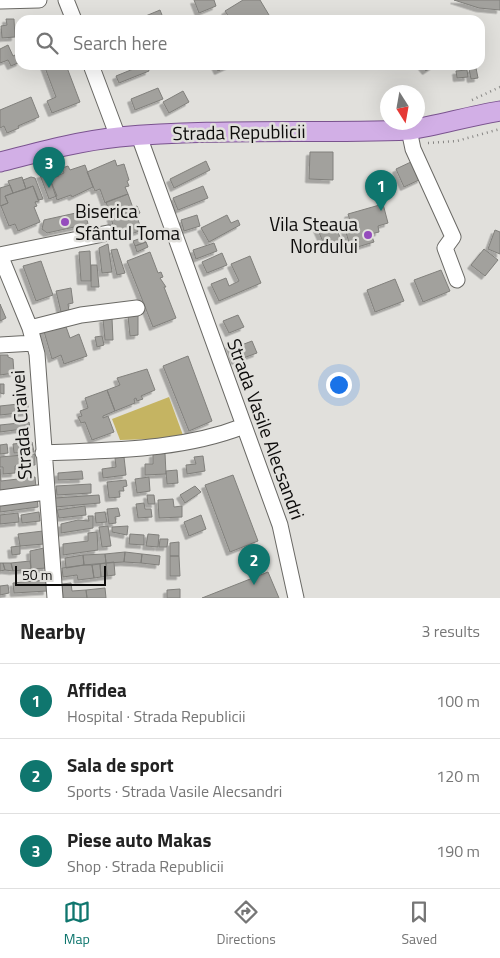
<!DOCTYPE html>
<meta charset="utf-8">
<style>
body{margin:0;font-family:"Titillium Web",sans-serif;background:#f6f6f6;color:#222}
.compass{position:absolute;left:380px;top:85px;width:45px;height:45px;border-radius:50%;background:#fff;box-shadow:0 5px 20px #0002;rotate:169deg}
.scale{position:absolute;left:15px;bottom:12px;width:91px;box-sizing:border-box;padding-left:5px;border:2px solid #0d0c0b;border-top:0;font-size:14px;line-height:18px;white-space:nowrap;color:#0d0c0b;-webkit-text-stroke:4px #e1e0dc;paint-order:stroke}
.you{position:absolute;left:338px;top:384px;width:18px;height:18px;margin:-12px;border:4px solid #fff;border-radius:50%;background:#1a73e8;box-shadow:0 0 0 8px #1a73e833}
.badge{display:grid;place-items:center;width:32px;height:32px;border-radius:50%;background:#0f766e;color:#fff;font-size:16px;font-weight:700}
.pin{position:absolute;translate:-50% -41px;filter:drop-shadow(0 1px 2px #0008)}
.pin::after{content:'';position:absolute;top:26px;width:18px;height:15px;background:inherit;clip-path:polygon(0 0,100% 0,50% 100%)}
.list{margin:0;padding:0;list-style:none}
h2{display:flex;justify-content:space-between;align-items:center;height:65px;margin:0;padding:0 20px;font-size:21px}
h2 small{font-size:16px;font-weight:400;color:#767676}
.list li{display:grid;grid-template-columns:32px 1fr auto;gap:15px;align-items:center;box-sizing:border-box;height:75px;padding:0 20px;border-top:1px solid #e0e0e0}
.list b{display:block;font-size:19px;white-space:nowrap}
.list p{margin:0;font-size:16px;white-space:nowrap;color:#767676}
.list em{font-size:16px;font-style:normal;color:#767676}
.icon{flex:none;width:28px;height:28px;fill:none;stroke:currentColor;stroke-width:2;stroke-linecap:round;stroke-linejoin:round}
.map{position:relative;flex:none;width:500px;height:598px;overflow:hidden}
.search{position:absolute;background:#fff;box-shadow:0 5px 20px #0002;left:15px;right:15px;top:15px;height:55px;display:flex;align-items:center;gap:12px;box-sizing:border-box;padding:0 18px;border-radius:15px;color:#767676;font-size:19px}
.sheet{height:290px;background:#fff}
nav{display:flex;justify-content:space-around;align-items:center;box-sizing:border-box;height:70px;border-top:1px solid #e0e0e0;background:#fff;font-size:14px;color:#767676}
nav a{display:grid;justify-items:center;gap:2px}
nav .on{color:#0f766e}
.map>svg:first-child{display:block}
</style>
<div class="map">
<svg width="500" height="598" viewBox="0 0 500 598">
<defs>
<filter id="shadow"><feDropShadow dx="-3.5" dy="3.5" stdDeviation="0" flood-color="#0004"/></filter>
</defs>
<rect width="100%" height="100%" fill="#e1e0dc"/>
<path fill="#c5b462" d="M 169,397 L 184,438 L 120,440 L 112,419 Z"/>
<path fill="#a2a19d" stroke="#81807c" filter="url(#shadow)" d="M 194,0 L 214,0 L 216,6 L 199,13 Z
M 243,0 L 260,0 L 272,20 L 231,20 L 225,11 Z
M 454,0 L 500,0 L 500,10 L 479,8 Z
M 160,10 L 164,20 L 136,20 Z
M 6,19 L 14,19 L 15,37 L 2,38 L 1,26 L 7,25 Z
M 8,45 L 13,56 L 19,53 L 20,55 L 20,62 L 11,66 L 8,60 L 0,63 L 0,49 Z
M 44,65 L 66,65 L 80,102 L 52,113 L 47,101 L 56,97 Z
M 143,65 L 147,65 L 149,71 L 119,83 L 116,76 Z
M 215,65 L 231,65 L 218,71 Z
M 421,65 L 435,65 L 426,71 Z
M 476,68 L 478,78 L 471,79 L 469,69 Z
M 467,70 L 468,77 L 457,78 L 456,71 Z
M 158,88 L 163,99 L 135,110 L 131,99 Z
M 183,91 L 189,102 L 169,113 L 163,102 Z
M 31,97 L 39,117 L 18,126 L 19,128 L 7,133 L 4,126 L 0,128 L 0,110 Z
M 310,152 L 333,152 L 333,180 L 309,179 Z
M 115,160 L 117,166 L 124,164 L 129,180 L 127,181 L 129,186 L 125,187 L 128,194 L 105,203 L 100,189 L 95,191 L 87,172 Z
M 206,161 L 210,170 L 174,188 L 170,179 Z
M 413,161 L 421,179 L 404,187 L 396,169 Z
M 85,165 L 93,187 L 72,197 L 71,195 L 57,200 L 50,179 L 64,173 L 62,168 L 68,166 L 70,170 Z
M 54,171 L 59,176 L 50,179 L 57,196 L 49,199 L 40,175 Z
M 22,177 L 26,189 L 13,193 L 8,181 Z
M 31,177 L 35,178 L 43,199 L 38,200 L 33,186 L 26,189 L 23,180 Z
M 10,185 L 13,193 L 5,196 L 8,203 L 0,206 L 0,188 Z
M 33,186 L 39,201 L 35,202 L 37,206 L 34,207 L 40,222 L 18,231 L 15,224 L 9,226 L 1,206 L 8,203 L 5,196 Z
M 203,186 L 208,198 L 178,210 L 173,198 Z
M 128,194 L 133,208 L 137,206 L 140,213 L 136,215 L 142,230 L 120,238 L 115,224 L 113,225 L 106,202 Z
M 383,204 L 388,223 L 378,226 L 379,232 L 371,234 L 374,242 L 351,249 L 344,226 L 351,224 L 348,214 Z
M 85,211 L 88,224 L 47,233 L 42,229 L 44,220 Z
M 197,215 L 200,226 L 184,231 L 181,220 Z
M 227,215 L 231,223 L 238,220 L 240,225 L 209,242 L 201,228 Z
M 333,221 L 343,244 L 327,251 L 317,228 Z
M 495,230 L 500,232 L 500,254 L 488,249 Z
M 144,237 L 146,242 L 135,246 L 133,241 Z
M 146,242 L 148,247 L 137,252 L 135,246 Z
M 214,243 L 217,251 L 196,259 L 193,250 Z
M 108,244 L 112,272 L 102,273 L 99,248 Z
M 117,249 L 125,273 L 117,275 L 111,250 Z
M 484,249 L 498,260 L 485,276 L 471,265 Z
M 90,251 L 91,281 L 81,281 L 79,252 Z
M 150,252 L 158,273 L 161,272 L 163,277 L 160,278 L 166,287 L 164,287 L 176,318 L 153,327 L 127,261 Z
M 222,253 L 227,265 L 207,273 L 202,262 Z
M 250,256 L 261,283 L 219,301 L 211,284 L 226,278 L 229,286 L 239,281 L 231,264 Z
M 41,261 L 53,295 L 36,301 L 23,266 Z
M 91,265 L 97,265 L 99,287 L 91,287 Z
M 441,270 L 450,291 L 423,302 L 414,280 Z
M 395,279 L 404,301 L 375,312 L 367,290 Z
M 71,288 L 73,303 L 68,304 L 69,311 L 61,312 L 56,291 Z
M 0,304 L 6,318 L 0,321 Z
M 138,315 L 138,335 L 130,336 L 128,316 Z
M 238,315 L 244,327 L 229,333 L 223,321 Z
M 112,318 L 113,340 L 105,340 L 103,319 Z
M 64,321 L 70,338 L 79,334 L 87,356 L 64,364 L 61,355 L 52,359 L 43,328 Z
M 102,336 L 104,345 L 97,347 L 95,337 Z
M 239,341 L 241,345 L 231,349 L 229,345 Z
M 252,341 L 257,353 L 235,361 L 231,349 Z
M 0,355 L 8,355 L 8,357 L 13,359 L 14,373 L 0,375 Z
M 188,356 L 212,421 L 189,431 L 163,366 Z
M 147,369 L 155,390 L 141,396 L 143,399 L 137,401 L 136,398 L 134,399 L 135,403 L 115,411 L 107,390 L 120,385 L 117,378 Z
M 0,384 L 4,384 L 4,394 L 0,393 Z
M 107,390 L 115,411 L 103,416 L 103,418 L 108,416 L 114,432 L 92,440 L 85,422 L 81,423 L 78,417 L 82,416 L 80,411 L 88,408 L 85,398 Z
M 28,403 L 28,412 L 0,415 L 0,406 Z
M 29,422 L 30,428 L 0,432 L 0,425 Z
M 32,442 L 34,452 L 14,453 L 13,444 Z
M 7,444 L 8,453 L 0,454 L 0,445 Z
M 165,453 L 166,474 L 145,475 L 145,464 L 153,464 L 153,454 Z
M 35,454 L 35,465 L 15,466 L 15,473 L 3,474 L 3,467 L 0,467 L 0,457 Z
M 203,456 L 205,471 L 187,474 L 186,465 L 196,464 L 194,457 Z
M 124,457 L 126,475 L 103,478 L 102,469 L 116,467 L 115,458 Z
M 0,469 L 1,481 L 35,477 L 36,488 L 0,492 Z
M 177,470 L 178,483 L 167,484 L 166,471 Z
M 82,471 L 83,479 L 58,480 L 58,473 Z
M 233,475 L 258,541 L 230,552 L 205,485 Z
M 149,477 L 150,491 L 137,493 L 135,479 Z
M 126,480 L 127,486 L 123,487 L 124,491 L 119,491 L 120,497 L 109,498 L 107,482 Z
M 91,484 L 91,493 L 57,495 L 56,486 Z
M 195,486 L 201,492 L 185,503 L 180,495 Z
M 99,495 L 100,503 L 55,507 L 55,498 Z
M 147,495 L 154,495 L 155,504 L 148,504 Z
M 37,497 L 38,507 L 0,512 L 0,502 Z
M 173,499 L 174,507 L 182,506 L 182,517 L 159,518 L 158,500 Z
M 144,503 L 145,509 L 151,509 L 152,517 L 138,518 L 136,504 Z
M 85,506 L 86,515 L 59,518 L 57,510 Z
M 118,508 L 120,516 L 115,517 L 116,523 L 109,524 L 107,509 Z
M 39,512 L 40,521 L 22,523 L 21,515 Z
M 105,512 L 107,522 L 96,523 L 95,513 Z
M 18,513 L 19,522 L 0,524 L 0,515 Z
M 201,515 L 206,529 L 189,536 L 184,522 Z
M 88,516 L 93,516 L 93,528 L 61,533 L 61,524 L 78,520 L 89,521 Z
M 108,526 L 111,546 L 102,547 L 99,527 Z
M 128,526 L 127,535 L 112,532 L 112,527 Z
M 43,531 L 44,544 L 20,546 L 18,534 Z
M 97,532 L 98,550 L 63,555 L 63,544 L 88,541 L 88,533 Z
M 130,534 L 144,535 L 144,545 L 129,544 Z
M 148,534 L 159,535 L 158,547 L 146,546 Z
M 160,539 L 168,539 L 167,547 L 159,547 Z
M 179,542 L 179,556 L 170,556 L 170,543 Z
M 20,546 L 20,554 L 12,555 L 11,547 Z
M 44,548 L 47,568 L 31,569 L 30,551 Z
M 125,552 L 142,554 L 141,563 L 124,562 Z
M 125,552 L 124,562 L 106,563 L 105,554 Z
M 105,554 L 106,563 L 84,565 L 83,555 Z
M 142,554 L 160,556 L 159,565 L 141,563 Z
M 83,555 L 84,565 L 66,568 L 65,558 Z
M 170,556 L 179,556 L 180,576 L 170,576 Z
M 30,561 L 31,569 L 13,571 L 11,563 Z
M 114,562 L 115,575 L 107,576 L 106,563 Z
M 0,563 L 3,563 L 5,570 L 0,571 Z
M 3,563 L 11,563 L 13,571 L 5,570 Z
M 106,563 L 107,576 L 101,577 L 100,564 Z
M 100,564 L 101,577 L 94,578 L 92,565 Z
M 84,565 L 92,565 L 94,578 L 78,580 L 77,575 L 63,577 L 62,568 Z
M 268,572 L 279,598 L 202,598 Z
M 46,580 L 47,591 L 14,593 L 13,583 Z
M 71,583 L 72,591 L 86,590 L 87,598 L 63,598 L 62,584 Z
M 8,585 L 9,593 L 0,595 L 0,586 Z
M 105,588 L 106,598 L 87,598 L 86,590 Z
M 180,589 L 180,598 L 167,598 L 167,590 Z"/>
<g fill="none" stroke-linecap="round" stroke-linejoin="round">
<g stroke="#6a6965" stroke-width="17">
<path id="minor" d="M 66,0 L 74,20
M 0,1 L 39,0
M 91,65 L 118,137
M 409,130 L 413,149 L 453,237 L 445,248 L 457,280
M 139,136 L 280,525 L 296,598
M 0,255 L 30,328 L 37,354 L 55,598
M 0,255 L 108,233
M 30,328 L 81,315 L 137,308
M 0,345 L 34,343
M 43,453 C 111,450 180,451 244,426
M 0,498 L 46,492"/>
</g>
<g stroke="#7a538f" stroke-width="21">
<path id="major" d="M 0,162 C 39,152 79,141 119,137 C 216,128 313,134 409,130 C 440,125 469,116 500,111"/>
</g>
<path stroke="#868583" stroke-width="2.5" stroke-dasharray="1 4" stroke-linecap="butt" d="M 472,100 L 500,87
M 428,143 L 457,141 L 500,129"/>
<use href="#minor" stroke="#fff" stroke-width="15"/>
<use href="#major" stroke="#d2afe6" stroke-width="19"/>
</g>
<g fill="#954bbd" stroke="#e1e0dc" stroke-width="2">
<circle cx="65" cy="222" r="5"/>
<circle cx="368" cy="235" r="5"/>
</g>
<g text-anchor="middle" stroke-width="5" stroke-linejoin="round" paint-order="stroke">
<g font-size="19" fill="#0d0c0b" stroke="#e1e0dc">
<text transform="translate(239 132) rotate(-1)" y="7">Strada Republicii</text>
<text transform="translate(21 425) rotate(-94)" y="7">Strada Craivei</text>
<text transform="translate(266 429) rotate(70)" y="7">Strada Vasile Alecsandri</text>
</g>
<g font-size="19" fill="#0d0c0b" stroke="#e1e0dc" text-anchor="start">
<text x="75" y="218">Biserica<tspan x="75" dy="22">Sfântul Toma</tspan></text>
<text x="358" y="231" text-anchor="end">Vila Steaua<tspan x="358" dy="22">Nordului</tspan></text>
</g>
</g>
</svg>
<svg class="compass" viewBox="-18 -18 36 36"><path d="M0-13l5 13h-10z" fill="#e53935"/><path d="M0 13l5-13h-10z" fill="#767676"/></svg>
<div class="scale">50 m</div>
<div class="you"></div>
<div class="pin badge" style="left:381px;top:211px">1</div>
<div class="pin badge" style="left:254px;top:585px">2</div>
<div class="pin badge" style="left:49px;top:188px">3</div>
<div class="search"><svg class="icon" aria-label="search" viewBox="0 0 24 24"><circle cx="10" cy="10" r="6"/><path d="M15 15l6 6"/></svg>Search here</div>
</div>
<section class="sheet">
<h2>Nearby<small>3 results</small></h2>
<ul class="list">
<li><span class="badge">1</span><div><b>Affidea</b><p>Hospital · Strada Republicii</p></div><em>100 m</em></li>
<li><span class="badge">2</span><div><b>Sala de sport</b><p>Sports · Strada Vasile Alecsandri</p></div><em>120 m</em></li>
<li><span class="badge">3</span><div><b>Piese auto Makas</b><p>Shop · Strada Republicii</p></div><em>190 m</em></li>
</ul>
</section>
<nav>
<a class="on"><svg class="icon" aria-label="map" viewBox="0 0 24 24"><path d="M3 6l6-2 6 2 6-2v14l-6 2-6-2-6 2zM9 4v14M15 6v14"/></svg>Map</a>
<a><svg class="icon" aria-label="directions" viewBox="0 0 24 24"><path d="M12 3l9 9-9 9-9-9zM9 14v-3h6M13 9l2 2-2 2"/></svg>Directions</a>
<a><svg class="icon" aria-label="saved" viewBox="0 0 24 24"><path d="M7 4h10v16l-5-4-5 4z"/></svg>Saved</a>
</nav>
